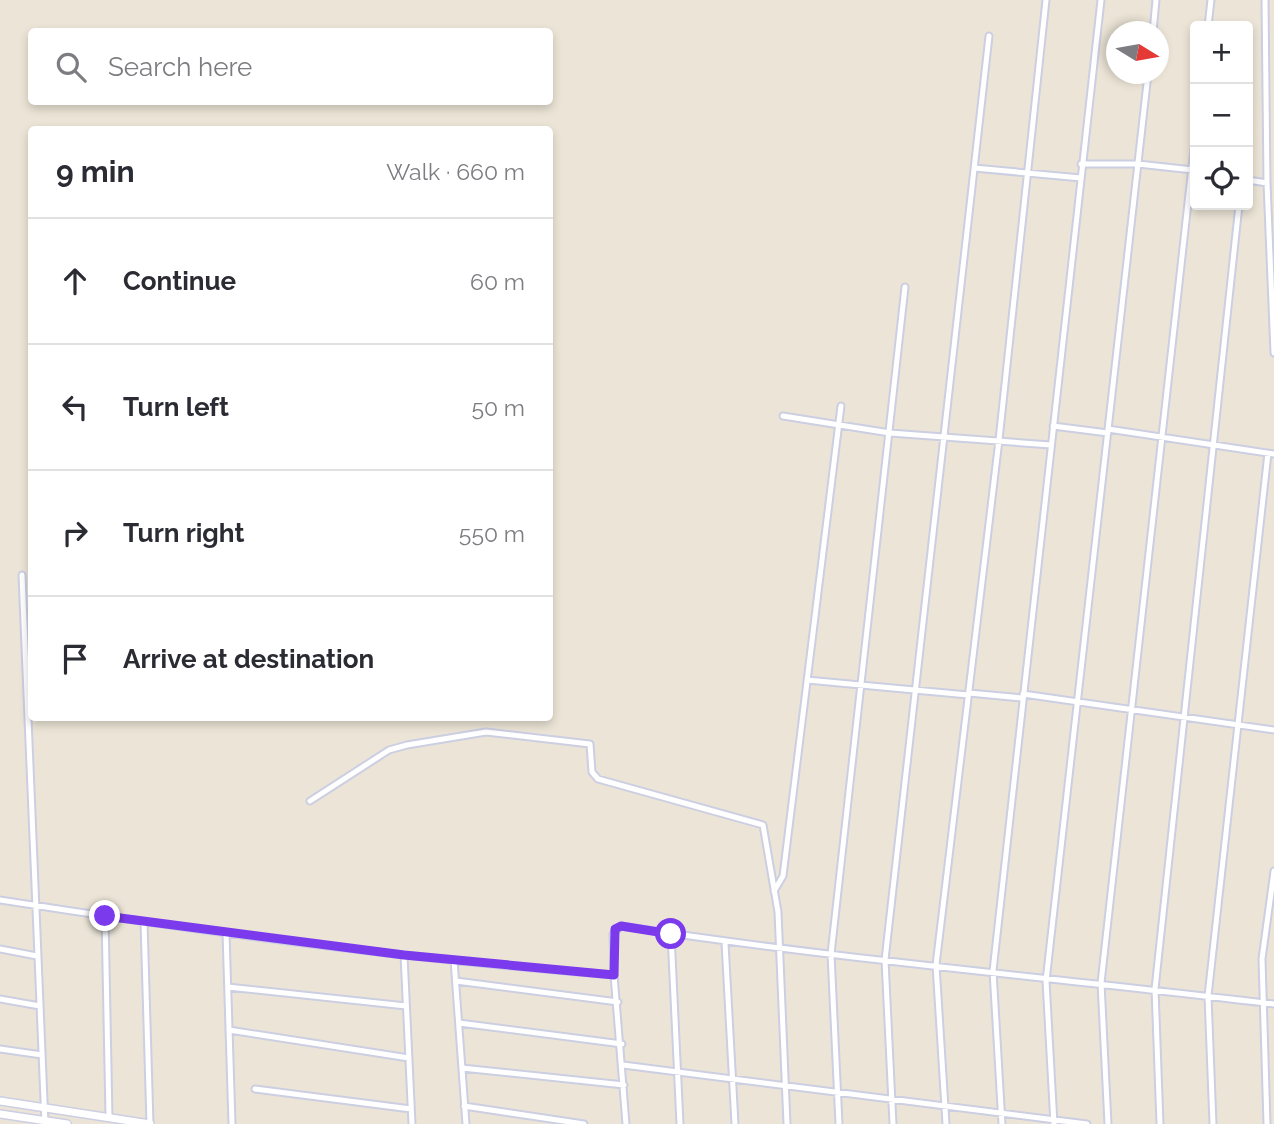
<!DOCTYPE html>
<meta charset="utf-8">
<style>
body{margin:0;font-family:Raleway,sans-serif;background:#f2f2f3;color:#2b2b33}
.controls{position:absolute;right:21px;top:21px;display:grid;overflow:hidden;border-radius:7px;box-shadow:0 4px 10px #0003}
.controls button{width:63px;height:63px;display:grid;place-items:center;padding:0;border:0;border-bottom:2px solid #e1e1e2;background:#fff;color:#2b2b33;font:35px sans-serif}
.compass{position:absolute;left:1106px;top:21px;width:63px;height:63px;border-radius:50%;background:#fff;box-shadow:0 4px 10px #0003;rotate:101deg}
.stop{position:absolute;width:21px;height:21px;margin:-16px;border:5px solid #7c3aed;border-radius:50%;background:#fff}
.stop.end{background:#7c3aed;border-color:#fff;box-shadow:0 2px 7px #0008}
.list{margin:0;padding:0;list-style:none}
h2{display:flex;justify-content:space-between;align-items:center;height:91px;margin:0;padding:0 28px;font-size:30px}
h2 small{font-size:23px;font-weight:400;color:#7c7c81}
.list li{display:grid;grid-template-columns:46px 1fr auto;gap:21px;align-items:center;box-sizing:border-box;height:126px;padding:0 28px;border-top:2px solid #e1e1e2}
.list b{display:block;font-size:26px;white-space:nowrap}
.list em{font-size:23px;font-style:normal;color:#7c7c81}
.icon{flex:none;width:38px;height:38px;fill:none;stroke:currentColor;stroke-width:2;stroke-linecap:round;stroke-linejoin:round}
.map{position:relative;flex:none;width:1274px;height:1124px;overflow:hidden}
.search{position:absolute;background:#fff;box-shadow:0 4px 10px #0003;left:28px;top:28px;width:525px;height:77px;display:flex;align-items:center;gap:18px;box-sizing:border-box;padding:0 24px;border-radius:7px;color:#7c7c81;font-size:26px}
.panel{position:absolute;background:#fff;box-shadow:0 4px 10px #0003;left:28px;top:126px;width:525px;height:595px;border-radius:7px}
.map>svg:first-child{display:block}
</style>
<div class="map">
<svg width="1274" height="1124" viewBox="0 0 1274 1124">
<rect width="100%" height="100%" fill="#ece5d7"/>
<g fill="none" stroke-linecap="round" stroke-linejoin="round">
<g stroke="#cccee2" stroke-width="9">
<path id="street" d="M 1265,0 L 1267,183 L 1274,353
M 1208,26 L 1211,0
M 1153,32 L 1156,0
M 1081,164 L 1138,164 L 1193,170
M 974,168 L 1081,178
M 1248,180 L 1267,183
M 783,416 L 890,433 L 1051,445
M 1053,426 L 1108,433
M 1108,429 L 1274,454
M 22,575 L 45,1124
M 807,680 L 968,695
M 969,693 L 1022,698
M 1023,694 L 1274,730
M 310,801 L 389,750 L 407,745 L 486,732 L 590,744 L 592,772 L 598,779 L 763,825 L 778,912 L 787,1124
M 774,891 L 783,876 L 841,406
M 0,900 C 204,932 409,959 614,975 L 626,1124
M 105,916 L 109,1117
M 144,922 L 150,1124
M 226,933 L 232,1124
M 671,934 L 680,1124
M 725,943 L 735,1124
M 0,949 L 37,956
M 404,955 L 412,1124
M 454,960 L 466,1124
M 614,975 L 613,934 L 621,926 C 838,959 1056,978 1274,1004
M 456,981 L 618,1002
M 228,987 L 406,1006
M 0,999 L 40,1006
M 459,1023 L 622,1044
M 229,1030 L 409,1058
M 0,1049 L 42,1055
M 623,1065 L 1087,1124
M 462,1068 L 624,1085
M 255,1089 L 411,1109
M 464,1106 L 584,1124
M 839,1124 L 831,954 L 905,287
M 893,1124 L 885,960 L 989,36
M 946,1124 L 936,965 L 999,440 L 1046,0
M 1002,1124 L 993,971 L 1101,0
M 1054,1124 L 1046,981 L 1148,74
M 1108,1124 L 1101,983 L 1195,140
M 1160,1124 L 1155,989 L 1239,205
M 1213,1124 L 1208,996 L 1268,453
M 1267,1124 L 1262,959 L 1274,871"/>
</g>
<g stroke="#cccee2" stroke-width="10">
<path id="secondary" d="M 0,1101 L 150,1124
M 0,1114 L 67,1124"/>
</g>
<use href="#street" stroke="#fff" stroke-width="5"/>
<use href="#secondary" stroke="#fff" stroke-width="7"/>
</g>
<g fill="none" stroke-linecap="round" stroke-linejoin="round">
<path stroke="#7c3aed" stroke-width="9" d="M 105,916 L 404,955 L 614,975 L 615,929 L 621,926 L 671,934"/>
</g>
</svg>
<div class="controls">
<button>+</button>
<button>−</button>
<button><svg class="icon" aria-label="locate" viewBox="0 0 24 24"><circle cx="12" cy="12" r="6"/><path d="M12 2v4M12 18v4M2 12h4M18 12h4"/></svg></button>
</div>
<svg class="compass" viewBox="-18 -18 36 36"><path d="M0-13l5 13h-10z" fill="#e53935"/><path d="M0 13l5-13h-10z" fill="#7c7c81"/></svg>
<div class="stop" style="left:671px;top:934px"></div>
<div class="stop end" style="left:105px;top:916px"></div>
<div class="search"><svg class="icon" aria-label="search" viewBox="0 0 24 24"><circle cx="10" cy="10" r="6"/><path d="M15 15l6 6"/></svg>Search here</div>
<section class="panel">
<h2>9 min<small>Walk · 660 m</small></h2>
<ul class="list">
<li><svg class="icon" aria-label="ahead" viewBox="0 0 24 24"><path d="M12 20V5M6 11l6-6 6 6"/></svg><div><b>Continue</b></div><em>60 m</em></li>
<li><svg class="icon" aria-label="left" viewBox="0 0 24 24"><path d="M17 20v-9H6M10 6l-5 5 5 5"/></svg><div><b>Turn left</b></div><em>50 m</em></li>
<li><svg class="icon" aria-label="right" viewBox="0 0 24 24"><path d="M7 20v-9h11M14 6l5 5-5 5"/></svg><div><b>Turn right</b></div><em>550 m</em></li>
<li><svg class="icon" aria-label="arrive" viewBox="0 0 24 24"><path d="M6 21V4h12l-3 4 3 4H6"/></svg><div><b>Arrive at destination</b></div></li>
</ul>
</section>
</div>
